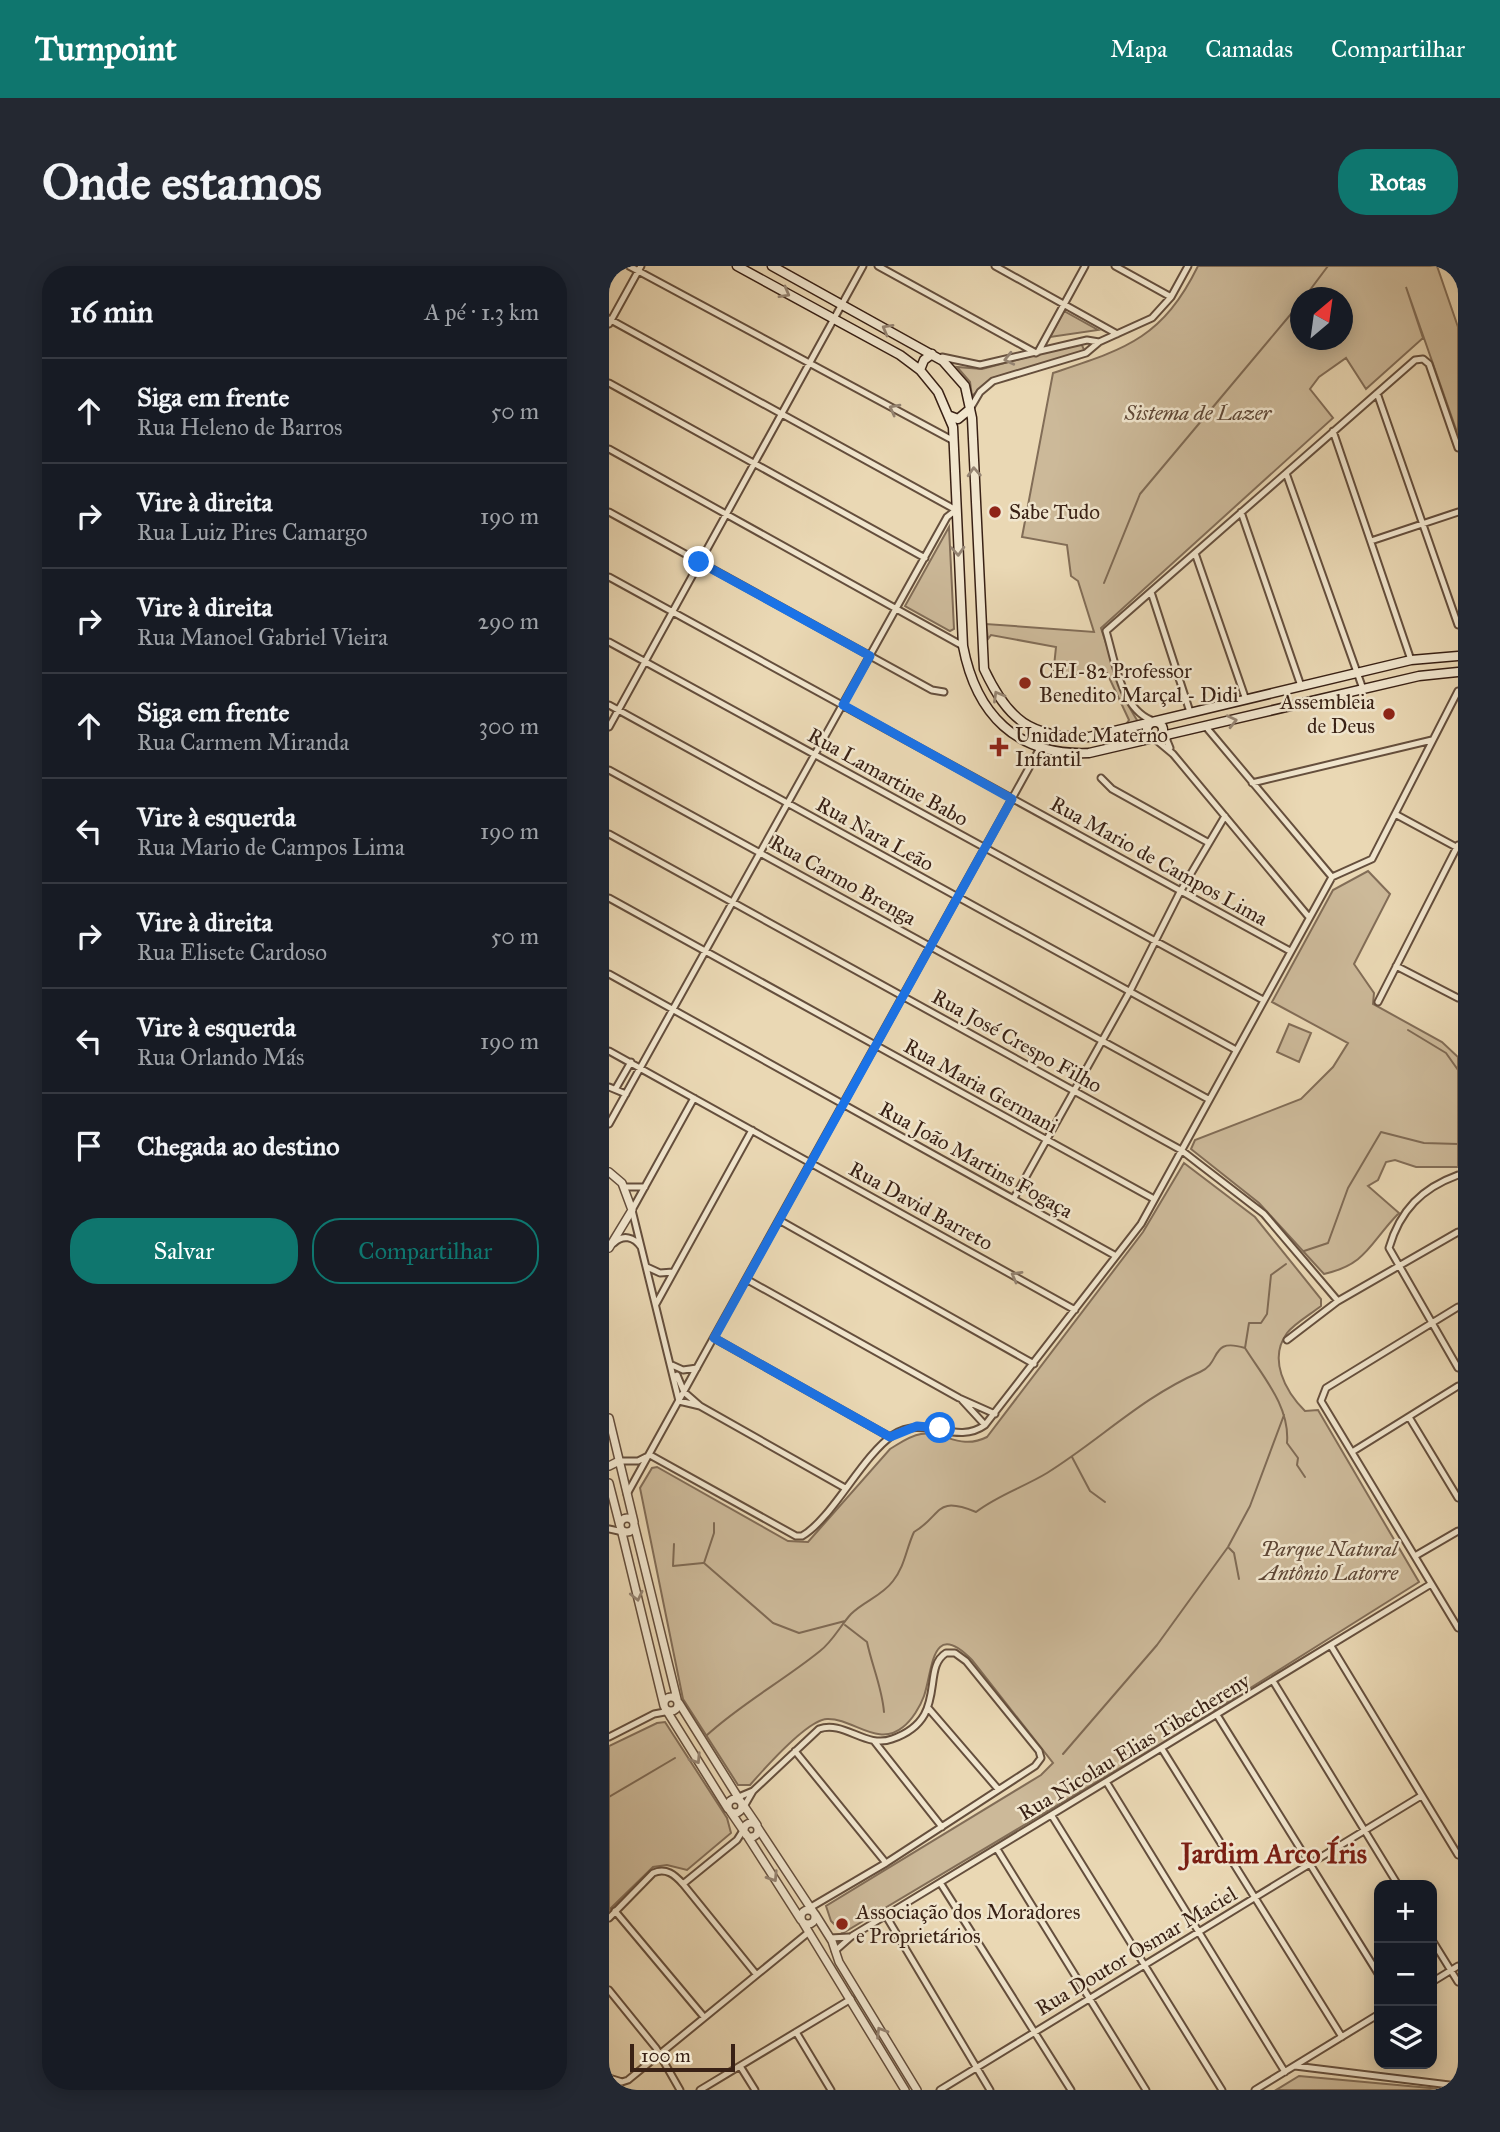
<!DOCTYPE html>
<html lang="pt">
<meta charset="utf-8">
<style>
body{margin:0;font-family:"IM FELL Great Primer",serif;background:#242831;color:#f1f3f6}
.controls{position:absolute;right:21px;bottom:21px;display:grid;overflow:hidden;border-radius:14px;box-shadow:0 4px 18px #0003}
.controls button{width:63px;height:63px;display:grid;place-items:center;padding:0;border:0;border-bottom:2px solid #363941;background:#171b24;color:#f1f3f6;font:35px sans-serif}
.compass{position:absolute;left:681px;top:21px;width:63px;height:63px;border-radius:50%;background:#171b24;box-shadow:0 4px 18px #0003;rotate:29deg}
.scale{position:absolute;left:21px;bottom:18px;width:105px;box-sizing:border-box;padding-left:7px;border:4px solid #392115;border-top:0;font-size:19px;line-height:24px;white-space:nowrap;color:#392115;-webkit-text-stroke:5px #f1e6ce;paint-order:stroke}
.stop{position:absolute;width:21px;height:21px;margin:-16px;border:5px solid #1a73e8;border-radius:50%;background:#fff}
.stop.end{background:#1a73e8;border-color:#fff;box-shadow:0 2px 7px #0008}
.list{margin:0;padding:0;list-style:none}
h2{display:flex;justify-content:space-between;align-items:center;height:91px;margin:0;padding:0 28px;font-size:30px}
h2 small{font-size:23px;font-weight:400;color:#9ea1a6}
.list li{display:grid;grid-template-columns:46px 1fr auto;gap:21px;align-items:center;box-sizing:border-box;height:105px;padding:0 28px;border-top:2px solid #363941}
.list b{display:block;font-size:26px;white-space:nowrap}
.list p{margin:0;font-size:23px;white-space:nowrap;color:#9ea1a6}
.list em{font-size:23px;font-style:normal;color:#9ea1a6}
.actions{display:flex;gap:14px;padding:21px 28px}
.actions a{flex:1;padding:16px 0;border:2px solid #0f766e;border-radius:28px;text-align:center;font-size:24px;color:#0f766e}
.actions .main{background:#0f766e;color:#fff}
.icon{flex:none;width:38px;height:38px;fill:none;stroke:currentColor;stroke-width:2;stroke-linecap:round;stroke-linejoin:round}
.map{position:relative;flex:none;width:849px;height:1824px;overflow:hidden;border-radius:28px}
header{display:flex;align-items:center;gap:42px;box-sizing:border-box;height:98px;padding:0 35px;background:#0f766e;color:#fff}
header strong{font-size:33px}
nav{display:flex;gap:38px;margin-inline-start:auto;font-size:24px}
.intro{display:flex;align-items:center;justify-content:space-between;box-sizing:border-box;height:168px;padding:0 42px}
h1{margin:0;font-size:49px}
.button{padding:18px 32px;border-radius:28px;background:#0f766e;color:#fff;font-size:24px;font-weight:700}
main{display:flex;gap:42px;padding:0 42px}
aside{flex:1;background:#171b24;border-radius:28px;box-shadow:0 4px 18px #0003}
.map>svg:first-child{display:block}
</style>
<header>
<strong>Turnpoint</strong>
<nav><a>Mapa</a><a>Camadas</a><a>Compartilhar</a></nav>
</header>
<div class="intro"><h1>Onde estamos</h1><a class="button">Rotas</a></div>
<main>
<aside>
<h2>16 min<small>A pé · 1.3 km</small></h2>
<ul class="list">
<li><svg class="icon" aria-label="ahead" viewBox="0 0 24 24"><path d="M12 20V5M6 11l6-6 6 6"/></svg><div><b>Siga em frente</b><p>Rua Heleno de Barros</p></div><em>50 m</em></li>
<li><svg class="icon" aria-label="right" viewBox="0 0 24 24"><path d="M7 20v-9h11M14 6l5 5-5 5"/></svg><div><b>Vire à direita</b><p>Rua Luiz Pires Camargo</p></div><em>190 m</em></li>
<li><svg class="icon" aria-label="right" viewBox="0 0 24 24"><path d="M7 20v-9h11M14 6l5 5-5 5"/></svg><div><b>Vire à direita</b><p>Rua Manoel Gabriel Vieira</p></div><em>290 m</em></li>
<li><svg class="icon" aria-label="ahead" viewBox="0 0 24 24"><path d="M12 20V5M6 11l6-6 6 6"/></svg><div><b>Siga em frente</b><p>Rua Carmem Miranda</p></div><em>300 m</em></li>
<li><svg class="icon" aria-label="left" viewBox="0 0 24 24"><path d="M17 20v-9H6M10 6l-5 5 5 5"/></svg><div><b>Vire à esquerda</b><p>Rua Mario de Campos Lima</p></div><em>190 m</em></li>
<li><svg class="icon" aria-label="right" viewBox="0 0 24 24"><path d="M7 20v-9h11M14 6l5 5-5 5"/></svg><div><b>Vire à direita</b><p>Rua Elisete Cardoso</p></div><em>50 m</em></li>
<li><svg class="icon" aria-label="left" viewBox="0 0 24 24"><path d="M17 20v-9H6M10 6l-5 5 5 5"/></svg><div><b>Vire à esquerda</b><p>Rua Orlando Más</p></div><em>190 m</em></li>
<li><svg class="icon" aria-label="arrive" viewBox="0 0 24 24"><path d="M6 21V4h12l-3 4 3 4H6"/></svg><div><b>Chegada ao destino</b></div></li>
</ul>
<div class="actions"><a class="main">Salvar</a><a>Compartilhar</a></div>
</aside>
<div class="map">
<svg width="849" height="1824" viewBox="0 0 849 1824">
<rect width="100%" height="100%" fill="#ead8b4"/>
<filter id="stains"><feTurbulence type="fractalNoise" baseFrequency=".00286" numOctaves="4"/><feColorMatrix values="0 0 0 0 .2 0 0 0 0 .09 0 0 0 0 .02 0 0 0 .5 -.17"/></filter>
<radialGradient id="worn" r=".72"><stop offset=".6" stop-color="#630" stop-opacity="0"/><stop offset="1" stop-color="#630" stop-opacity=".3"/></radialGradient>
<path fill="#ccb999" stroke="#826d57" stroke-width="2" fill-rule="evenodd" d="M 589,0 L 828,0 L 849,61 L 849,169 L 797,21 L 814,72 L 757,123 L 737,92 L 710,111 L 701,123 L 724,152 L 492,362 L 515,432 L 529,456 L 516,460 L 520,454 L 498,407 L 444,410 L 447,381 L 382,369 L 379,373 L 377,358 L 485,366 L 469,315 L 462,310 L 458,279 L 413,271 L 444,107 C 516,83 553,73 589,0 ZM 692,32 L 734,32 L 734,74 L 692,74 Z
M 455,45 L 489,64 L 441,71 Z
M 472,77 L 476,86 L 384,112 L 363,130 L 361,116 L 348,101 L 373,103 Z
M 340,261 L 345,363 L 341,365 L 296,340 Z
M 759,605 L 781,628 L 745,698 L 765,727 L 764,738 L 833,776 L 849,791 L 849,901 L 807,901 L 786,894 L 777,896 L 769,914 L 759,920 L 790,947 C 761,976 759,998 715,1008 L 650,937 L 582,883 L 586,874 L 692,833 L 724,801 L 739,777 L 663,736 L 724,624 Z
M 680,758 L 702,767 L 690,796 L 668,786 Z
M 575,897 L 646,951 L 712,1033 L 712,1040 C 702,1048 686,1057 678,1067 C 659,1093 676,1125 696,1145 L 709,1144 L 810,1316 L 568,1468 L 234,1667 L 222,1655 L 217,1640 L 432,1509 L 444,1497 L 363,1394 C 322,1352 324,1404 315,1430 C 311,1441 303,1454 294,1461 C 269,1482 244,1452 218,1453 C 198,1454 155,1503 141,1519 L 129,1519 L 74,1433 L 31,1222 L 43,1202 L 48,1201 L 179,1275 L 199,1276 L 281,1183 C 291,1177 300,1170 312,1168 C 335,1164 350,1185 378,1171 L 534,966 Z
M 56,1456 L 118,1552 L 122,1567 L 78,1604 L 58,1599 L 44,1601 L 0,1644 L 0,1480 L 48,1457 Z
M 690,1810 L 843,1824 L 667,1824 Z"/>
<g fill="none" stroke-linecap="round" stroke-linejoin="round">
<path stroke="#7f6a54" stroke-width="2" d="M 695,32 L 719,0
M 495,317 L 531,228 L 692,36
M 799,764 L 837,787 L 849,804
M 695,985 L 719,977 L 739,922 L 772,866 L 815,877 L 849,878
M 636,1082 C 655,1112 681,1141 678,1177 L 689,1192 L 688,1199 L 696,1211
M 463,1191 L 481,1225 L 496,1236
M 105,1257 L 105,1267 L 95,1297 L 164,1357 L 190,1367 L 236,1355
M 65,1278 L 64,1300 L 94,1297
M 620,1282 L 625,1287 L 630,1313
M 236,1359 L 258,1376 C 263,1400 273,1421 275,1446
M 98,1469 C 133,1437 174,1415 211,1385 C 224,1375 231,1360 242,1348 C 255,1335 273,1330 284,1315 C 296,1300 297,1283 305,1266 C 334,1249 325,1229 367,1246 C 389,1229 415,1221 438,1207 C 491,1174 533,1131 591,1106 C 613,1097 600,1071 636,1082 L 640,1057 L 652,1057 L 658,1048 L 662,1009 L 677,998
M 454,1488 L 548,1379 L 619,1281 L 641,1240 L 675,1149
M 0,1531 L 66,1492"/>
<g stroke="#654f3d" stroke-width="9">
<path id="minor" d="M 20,0 L 345,175
M 269,0 L 427,87
M 386,0 L 508,68
M 506,0 L 562,31
M 0,53 L 347,244 L 338,251 L 0,858
M 0,58 L 32,0
M 429,86 L 476,0
M 333,91 L 371,99 L 478,74 L 490,76
M 0,117 L 316,292
M 768,127 L 849,359
M 361,143 L 371,126 L 384,115 L 477,87 L 490,76 L 543,52 L 562,31 L 579,0
M 724,165 L 802,394
M 0,183 L 354,380
M 677,207 L 754,423
M 0,246 L 323,424 L 335,426
M 632,246 L 692,420
M 762,275 L 849,246
M 586,287 L 637,434
M 0,311 L 681,685
M 542,326 L 581,446
M 0,376 L 654,734
M 0,439 L 627,784
M 542,454 C 511,441 506,394 497,365 L 806,94 L 814,93 L 820,98 L 849,182
M 0,461 L 254,0
M 597,461 L 723,611 L 763,593 L 849,425
M 554,465 L 561,482
M 546,473 L 564,488 L 699,650
M 0,504 L 599,833
M 492,512 L 503,523 L 600,577
M 643,517 L 823,474
M 786,548 L 849,582
M 0,568 L 572,884 L 655,948 L 729,1035
M 0,632 L 545,933
M 787,700 L 849,732
M 0,708 L 507,990
M 769,736 L 849,579
M 0,785 L 466,1044
M 0,821 L 17,828
M 7,822 L 22,796
M 85,832 L 23,944 L 70,1135 L 91,1140
M 849,909 C 813,922 791,944 780,982 L 849,1102
M 15,921 L 36,921
M 405,932 L 521,725 L 571,626 L 616,550
M 170,954 L 425,1098
M 5,977 C 14,968 25,971 32,981
M 38,1001 L 51,1007 L 64,1006
M 137,1013 L 350,1132 L 386,1148
M 47,1038 L 143,864
M 849,1041 L 717,1122 L 712,1135 L 849,1362
M 105,1072 L 281,1171
M 678,1074 L 729,1035 L 849,966
M 63,1099 L 74,1104 L 88,1102
M 68,1109 L 75,1126 L 91,1140 L 236,1222
M 353,1134 L 376,1159
M 800,1151 L 849,1232
M 743,1186 L 849,1120
M 41,1189 L 187,1270 L 193,1270 C 223,1253 253,1190 284,1169 C 315,1148 347,1180 376,1159 L 532,958 L 723,611
M 10,1195 L 29,1195 L 41,1189
M 18,1228 L 431,482
M 0,1263 L 14,1266
M 806,1290 L 849,1265
M 722,1380 L 849,1589
M 664,1415 L 789,1619
M 320,1443 L 389,1523
M 608,1449 L 770,1709
M 0,1471 L 45,1448 L 61,1445
M 265,1475 L 333,1561
M 553,1483 L 733,1771
M 186,1485 L 277,1597
M 498,1517 L 676,1806
M 125,1533 L 144,1525
M 133,1544 L 144,1525 L 210,1463 C 235,1454 257,1483 283,1473 C 341,1453 311,1403 337,1387 L 346,1387 L 357,1395 L 430,1485 L 432,1492 L 426,1500 L 277,1597 L 197,1644
M 443,1550 L 613,1824
M 388,1583 L 537,1824
M 74,1618 L 128,1574 L 135,1563
M 332,1618 L 462,1824
M 6,1645 L 95,1751
M 277,1650 L 381,1824
M 0,1652 L 44,1607 C 57,1601 66,1609 74,1618 L 147,1708
M 221,1672 L 240,1671
M 823,1674 L 849,1716
M 226,1685 L 243,1670 L 822,1318
M 823,1716 L 849,1700
M 0,1724 L 47,1782 L 71,1824
M 187,1766 L 222,1824
M 131,1800 L 146,1824
M 686,1800 L 849,1820
M 0,1812 L 13,1816 L 19,1814 L 200,1666
M 91,1824 L 242,1733
M 331,1824 L 812,1530
M 646,1824 L 770,1748"/>
</g>
<g stroke="#654f3d" stroke-width="10">
<path id="tertiary" d="M 0,906 L 13,917 L 23,944 L 0,982
M 0,1152 L 25,1256
M 0,1200 L 10,1195
M 0,1217 L 11,1260
M11 1259a7 7 0 1 1 14 0a7 7 0 1 1-14 0Z
M 25,1258 L 68,1433
M 12,1263 L 55,1440
M55 1438a7 7 0 1 1 14 0a7 7 0 1 1-14 0Z
M 70,1437 L 132,1536
M 56,1442 L 119,1543
M119 1540a7 7 0 1 1 14 0a7 7 0 1 1-14 0Z
M 133,1537 L 148,1559
M 121,1545 L 136,1567
M135 1564a7 7 0 1 1 14 0a7 7 0 1 1-14 0Z
M 149,1562 L 205,1647
M 137,1568 L 192,1654
M192 1651a7 7 0 1 1 14 0a7 7 0 1 1-14 0Z
M 206,1648 L 223,1675 L 230,1696 L 308,1824
M 193,1655 L 296,1824"/>
</g>
<g stroke="#392115" stroke-width="11">
<path id="secondary" d="M 128,0 L 291,89 L 311,104 L 329,126 L 344,161 L 354,380 C 367,448 407,490 480,487 L 810,410 L 849,406
M 163,0 L 334,95 L 356,120 L 363,152 L 375,403 C 399,454 421,472 480,471 L 802,394 L 849,390
M 311,104 L 315,94 L 323,88
M 341,150 L 349,153 L 361,143
M538 464a8 8 0 1 1 16 0a8 8 0 1 1-16 0Z"/>
</g>
<use href="#minor" stroke="#f1e6ce" stroke-width="5"/>
<use href="#tertiary" stroke="#f1e6ce" stroke-width="7"/>
<use href="#secondary" stroke="#f1e6ce" stroke-width="8"/>
</g>
<defs><path id="oneway-chevron" d="M-2-3.5L2.5 0L-2 3.5" fill="none" stroke-width="1.6" stroke-linecap="round" stroke-linejoin="round" transform="scale(1.75)"/></defs>
<g stroke="#958472">
<use href="#oneway-chevron" transform="translate(176 27) rotate(29)"/>
<use href="#oneway-chevron" transform="translate(278 63) rotate(-151)"/>
<use href="#oneway-chevron" transform="translate(400 93) rotate(167)"/>
<use href="#oneway-chevron" transform="translate(285 143) rotate(-152)"/>
<use href="#oneway-chevron" transform="translate(365 206) rotate(-93)"/>
<use href="#oneway-chevron" transform="translate(349 285) rotate(87)"/>
<use href="#oneway-chevron" transform="translate(389 430) rotate(-120)"/>
<use href="#oneway-chevron" transform="translate(623 455) rotate(-13)"/>
<use href="#oneway-chevron" transform="translate(407 1010) rotate(-151)"/>
<use href="#oneway-chevron" transform="translate(28 1330) rotate(77)"/>
<use href="#oneway-chevron" transform="translate(87 1493) rotate(57)"/>
<use href="#oneway-chevron" transform="translate(164 1611) rotate(57)"/>
<use href="#oneway-chevron" transform="translate(272 1766) rotate(-121)"/>
</g>
<g fill="none" stroke-linecap="round" stroke-linejoin="round">
<path stroke="#1a73e8" stroke-width="9" d="M 90,296 L 261,390 L 234,439 L 403,533 L 105,1072 L 281,1171 L 308,1160 L 331,1162"/>
</g>
<g fill="#8f2418" stroke="#f1e6ce" stroke-width="2.5">
<circle cx="386" cy="246" r="7"/>
<circle cx="416" cy="417" r="7"/>
<circle cx="780" cy="448" r="7"/>
<path d="M386.5 470.5h7v7h7v7h-7v7h-7v-7h-7v-7h7z"/>
<circle cx="233" cy="1658" r="7"/>
</g>
<g text-anchor="middle" stroke-width="5" stroke-linejoin="round" paint-order="stroke">
<g font-size="21" font-style="italic" fill="#5e4736" stroke="#f1e6ce">
<text x="589" y="154">Sistema de Lazer</text>
<text x="720" y="1290">Parque Natural<tspan x="720" dy="24">Antônio Latorre</tspan></text>
</g>
<g font-size="21" fill="#392115" stroke="#f1e6ce" text-anchor="start">
<text x="400" y="253">Sabe Tudo</text>
<text x="430" y="412">CEI-82 Professor<tspan x="430" dy="24">Benedito Marçal - Didi</tspan></text>
<text x="766" y="443" text-anchor="end">Assembleia<tspan x="766" dy="24">de Deus</tspan></text>
<text x="406" y="476">Unidade Materno<tspan x="406" dy="24">Infantil</tspan></text>
<text x="247" y="1653">Associação dos Moradores<tspan x="247" dy="24">e Proprietários</tspan></text>
</g>
<g font-size="21" fill="#392115" stroke="#f1e6ce">
<text transform="translate(279 511) rotate(29)" y="7">Rua Lamartine Babo</text>
<text transform="translate(266 568) rotate(29)" y="7">Rua Nara Leão</text>
<text transform="translate(550 595) rotate(29)" y="7">Rua Mario de Campos Lima</text>
<text transform="translate(234 614) rotate(29)" y="7">Rua Carmo Brenga</text>
<text transform="translate(408 775) rotate(29)" y="7">Rua José Crespo Filho</text>
<text transform="translate(372 820) rotate(29)" y="7">Rua Maria Germani</text>
<text transform="translate(367 894) rotate(29)" y="7">Rua João Martins Fogaça</text>
<text transform="translate(312 940) rotate(29)" y="7">Rua David Barreto</text>
<text transform="translate(525 1481) rotate(-31)" y="7">Rua Nicolau Elias Tibechereny</text>
<text transform="translate(527 1685) rotate(-31)" y="7">Rua Doutor Osmar Maciel</text>
</g>
<g font-size="28" font-weight="bold" fill="#7a1f14" stroke="#f1e6ce">
<text x="665" y="1597">Jardim Arco Íris</text>
</g>
</g>
<rect width="100%" height="100%" filter="url(#stains)"/>
<rect width="100%" height="100%" fill="url(#worn)"/>
</svg>
<div class="controls">
<button>+</button>
<button>−</button>
<button><svg class="icon" aria-label="layers" viewBox="0 0 24 24"><path d="M12 4l9 5-9 5-9-5zM3 14l9 5 9-5"/></svg></button>
</div>
<svg class="compass" viewBox="-18 -18 36 36"><path d="M0-13l5 13h-10z" fill="#e53935"/><path d="M0 13l5-13h-10z" fill="#9ea1a6"/></svg>
<div class="scale">100 m</div>
<div class="stop" style="left:331px;top:1162px"></div>
<div class="stop end" style="left:90px;top:296px"></div>
</div>
</main>
